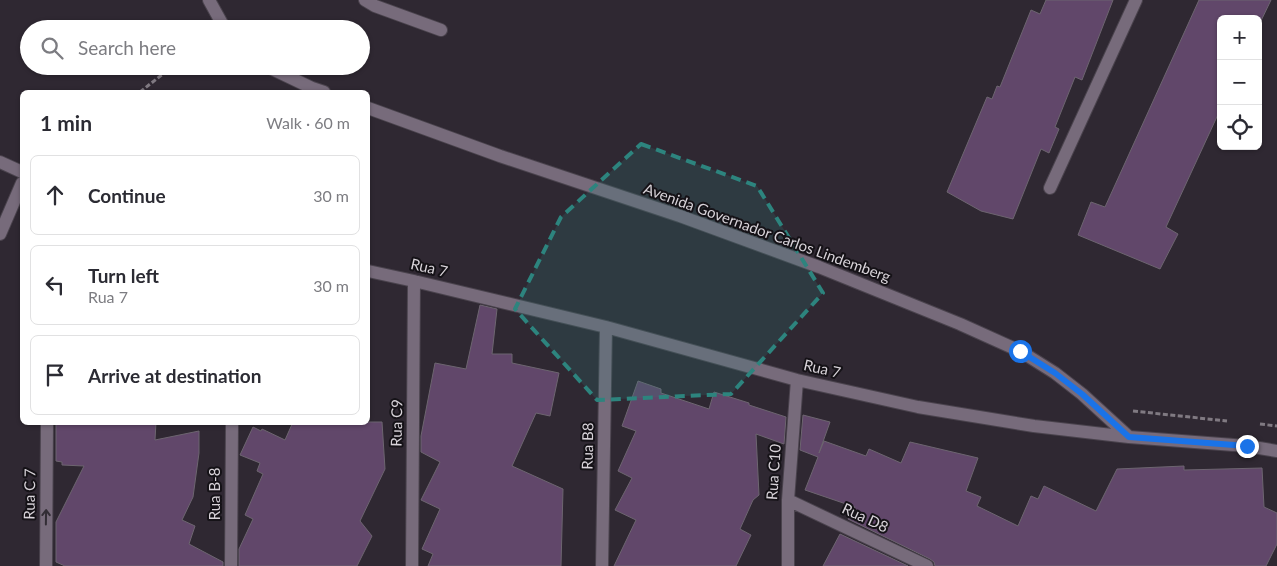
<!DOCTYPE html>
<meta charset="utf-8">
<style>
body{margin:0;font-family:Lato,sans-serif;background:#f2f2f3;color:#2b2b33}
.controls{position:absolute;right:15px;top:15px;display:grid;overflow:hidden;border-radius:8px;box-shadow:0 1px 4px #0004}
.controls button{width:45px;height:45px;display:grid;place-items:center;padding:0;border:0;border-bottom:1px solid #e1e1e2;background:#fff;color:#2b2b33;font:25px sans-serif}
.stop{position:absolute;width:15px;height:15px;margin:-11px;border:4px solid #1a73e8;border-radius:50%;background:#fff}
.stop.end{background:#1a73e8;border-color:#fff;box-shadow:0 1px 5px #0008}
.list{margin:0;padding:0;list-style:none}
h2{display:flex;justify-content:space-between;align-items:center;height:65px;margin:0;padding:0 20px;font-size:21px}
h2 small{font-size:16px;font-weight:400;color:#7c7c81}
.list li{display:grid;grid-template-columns:32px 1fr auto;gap:15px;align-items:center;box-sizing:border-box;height:80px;margin:0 10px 10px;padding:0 10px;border:1px solid #e1e1e2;border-radius:8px}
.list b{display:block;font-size:19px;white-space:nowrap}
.list p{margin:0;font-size:16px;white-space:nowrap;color:#7c7c81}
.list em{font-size:16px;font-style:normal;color:#7c7c81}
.icon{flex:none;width:28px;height:28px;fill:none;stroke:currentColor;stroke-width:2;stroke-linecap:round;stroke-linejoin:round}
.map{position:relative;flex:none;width:1277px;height:566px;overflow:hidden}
.search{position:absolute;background:#fff;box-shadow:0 1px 4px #0004;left:20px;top:20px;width:350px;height:55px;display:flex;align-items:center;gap:12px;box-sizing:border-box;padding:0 18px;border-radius:28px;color:#7c7c81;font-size:19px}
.panel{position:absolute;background:#fff;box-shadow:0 1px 4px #0004;left:20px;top:90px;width:350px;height:335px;border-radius:8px}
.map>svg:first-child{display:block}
</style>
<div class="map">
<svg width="1277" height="566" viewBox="0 0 1277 566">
<rect width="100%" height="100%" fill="#2f2832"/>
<path fill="#61476a" stroke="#6d6570" d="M 1046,0 L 1113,0 L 1082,80 L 1075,77 L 1055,127 L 1059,129 L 1049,153 L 1041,149 L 1013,219 L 981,211 L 947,192 L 987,97 L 992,99 L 997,86 L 1000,87 L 1031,10 L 1040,14 Z
M 1199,0 L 1271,0 L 1258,27 L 1258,19 L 1221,19 L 1221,108 L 1166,227 L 1178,234 L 1160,269 L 1078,235 L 1091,202 L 1105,207 Z
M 480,305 L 497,309 L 492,354 L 512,354 L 512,363 L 559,373 L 550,416 L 536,413 L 512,466 L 563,489 L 561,566 L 428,566 L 433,554 L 422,549 L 440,509 L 421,500 L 440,462 L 421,452 L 421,436 L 435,363 L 466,369 Z
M 638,381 L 661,389 L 661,393 L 709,409 L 714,392 L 749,403 L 749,405 L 786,417 L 784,444 L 756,434 L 759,495 L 753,500 L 740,529 L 751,535 L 736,566 L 614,566 L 636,520 L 615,510 L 632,478 L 618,471 L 636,431 L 622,426 Z
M 803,415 L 830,422 L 819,453 L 824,441 L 866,456 L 869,449 L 901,463 L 910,442 L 978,458 L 966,491 L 981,497 L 977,506 L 1018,526 L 1031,496 L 1038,499 L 1044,486 L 1096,511 L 1117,469 L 1184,466 L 1184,470 L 1262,468 L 1264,507 L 1277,513 L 1277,544 L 1266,566 L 935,566 L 934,562 L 930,559 L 848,519 L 855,507 L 805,490 L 818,457 L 800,450 Z
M 56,422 L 156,422 L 155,440 L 199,431 L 199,453 L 193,497 L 182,520 L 195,526 L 189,544 L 223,562 L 223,566 L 65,566 L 56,562 L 56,522 L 84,466 L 62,465 L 62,462 L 56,461 Z
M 293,422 L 382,422 L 385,469 L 360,521 L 372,536 L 357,566 L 239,566 L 239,549 L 253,519 L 245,515 L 263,474 L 257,471 L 260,463 L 240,455 L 253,427 L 261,431 L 262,429 L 285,440 Z
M 840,534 L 908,566 L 823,566 Z"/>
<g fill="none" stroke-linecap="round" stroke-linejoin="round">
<g stroke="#4a434d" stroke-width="14">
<path id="minor" d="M 209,0 L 225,29
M 365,0 L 375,6 L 441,30
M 266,66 L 312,88 L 324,92
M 368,108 L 500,156 L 680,216 L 819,267 L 960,324 L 1020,351 L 1055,373 L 1082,394 L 1129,437
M 0,162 L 22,172
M 1050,188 L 1136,0
M 0,234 L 22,183
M 368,271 L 414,281 L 606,327 L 797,380 L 918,407 L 1034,426 L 1129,437 L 1247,446 L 1277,451
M 788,500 L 927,566
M 46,566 L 47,422
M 231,566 L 232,422
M 412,566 L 414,281
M 602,566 L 606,327
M 788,566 L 788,500 L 797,380"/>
</g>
<path stroke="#807a82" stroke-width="3" stroke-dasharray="5 2.5" stroke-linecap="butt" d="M 140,92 L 173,66
M 1133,411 L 1227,421
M 1260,424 L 1277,426"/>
<use href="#minor" stroke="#776b7b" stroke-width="12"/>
</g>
<defs><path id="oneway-shaft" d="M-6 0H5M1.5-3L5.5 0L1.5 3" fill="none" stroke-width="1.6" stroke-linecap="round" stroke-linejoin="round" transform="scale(1.25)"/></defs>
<use stroke="#322d35" href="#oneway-shaft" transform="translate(46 517) rotate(-89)"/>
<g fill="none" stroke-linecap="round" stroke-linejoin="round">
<path stroke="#1a73e8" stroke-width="6" d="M 1020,351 L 1055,373 L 1082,394 L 1129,437 L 1247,446"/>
</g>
<path fill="#2d847e" fill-opacity="0.2" stroke="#2d847e" stroke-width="4" stroke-dasharray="10 6" stroke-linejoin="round" d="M 641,144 L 757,186 L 823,293 L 731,394 L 597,400 L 515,309 L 561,217 Z"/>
<g text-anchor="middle" stroke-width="4" stroke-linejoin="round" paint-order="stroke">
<g font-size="15" fill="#d8d3d9" stroke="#151217">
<text transform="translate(767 233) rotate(20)" y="5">Avenida Governador Carlos Lindemberg</text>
<text transform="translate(429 268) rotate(13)" y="5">Rua 7</text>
<text transform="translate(822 369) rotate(13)" y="5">Rua 7</text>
<text transform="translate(397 423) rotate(-89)" y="5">Rua C9</text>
<text transform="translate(588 446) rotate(-89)" y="5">Rua B8</text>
<text transform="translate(774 472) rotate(-86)" y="5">Rua C10</text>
<text transform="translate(30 494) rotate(-89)" y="5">Rua C 7</text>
<text transform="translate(215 494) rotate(-90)" y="5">Rua B-8</text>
<text transform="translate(865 518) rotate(25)" y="5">Rua D8</text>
</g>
</g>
</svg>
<div class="controls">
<button>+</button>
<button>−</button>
<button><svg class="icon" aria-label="locate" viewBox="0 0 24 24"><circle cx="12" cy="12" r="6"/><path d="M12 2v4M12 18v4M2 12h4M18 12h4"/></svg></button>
</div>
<div class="stop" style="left:1020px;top:351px"></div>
<div class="stop end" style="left:1247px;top:446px"></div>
<div class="search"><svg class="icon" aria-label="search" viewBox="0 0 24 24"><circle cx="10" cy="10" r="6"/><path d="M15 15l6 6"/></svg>Search here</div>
<section class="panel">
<h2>1 min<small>Walk · 60 m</small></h2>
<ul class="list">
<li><svg class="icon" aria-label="ahead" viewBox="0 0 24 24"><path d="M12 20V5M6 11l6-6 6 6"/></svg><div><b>Continue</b></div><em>30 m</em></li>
<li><svg class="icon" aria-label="left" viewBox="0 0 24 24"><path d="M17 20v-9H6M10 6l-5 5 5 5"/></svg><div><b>Turn left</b><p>Rua 7</p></div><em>30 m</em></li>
<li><svg class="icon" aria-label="arrive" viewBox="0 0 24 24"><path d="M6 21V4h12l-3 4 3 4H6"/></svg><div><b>Arrive at destination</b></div></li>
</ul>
</section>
</div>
